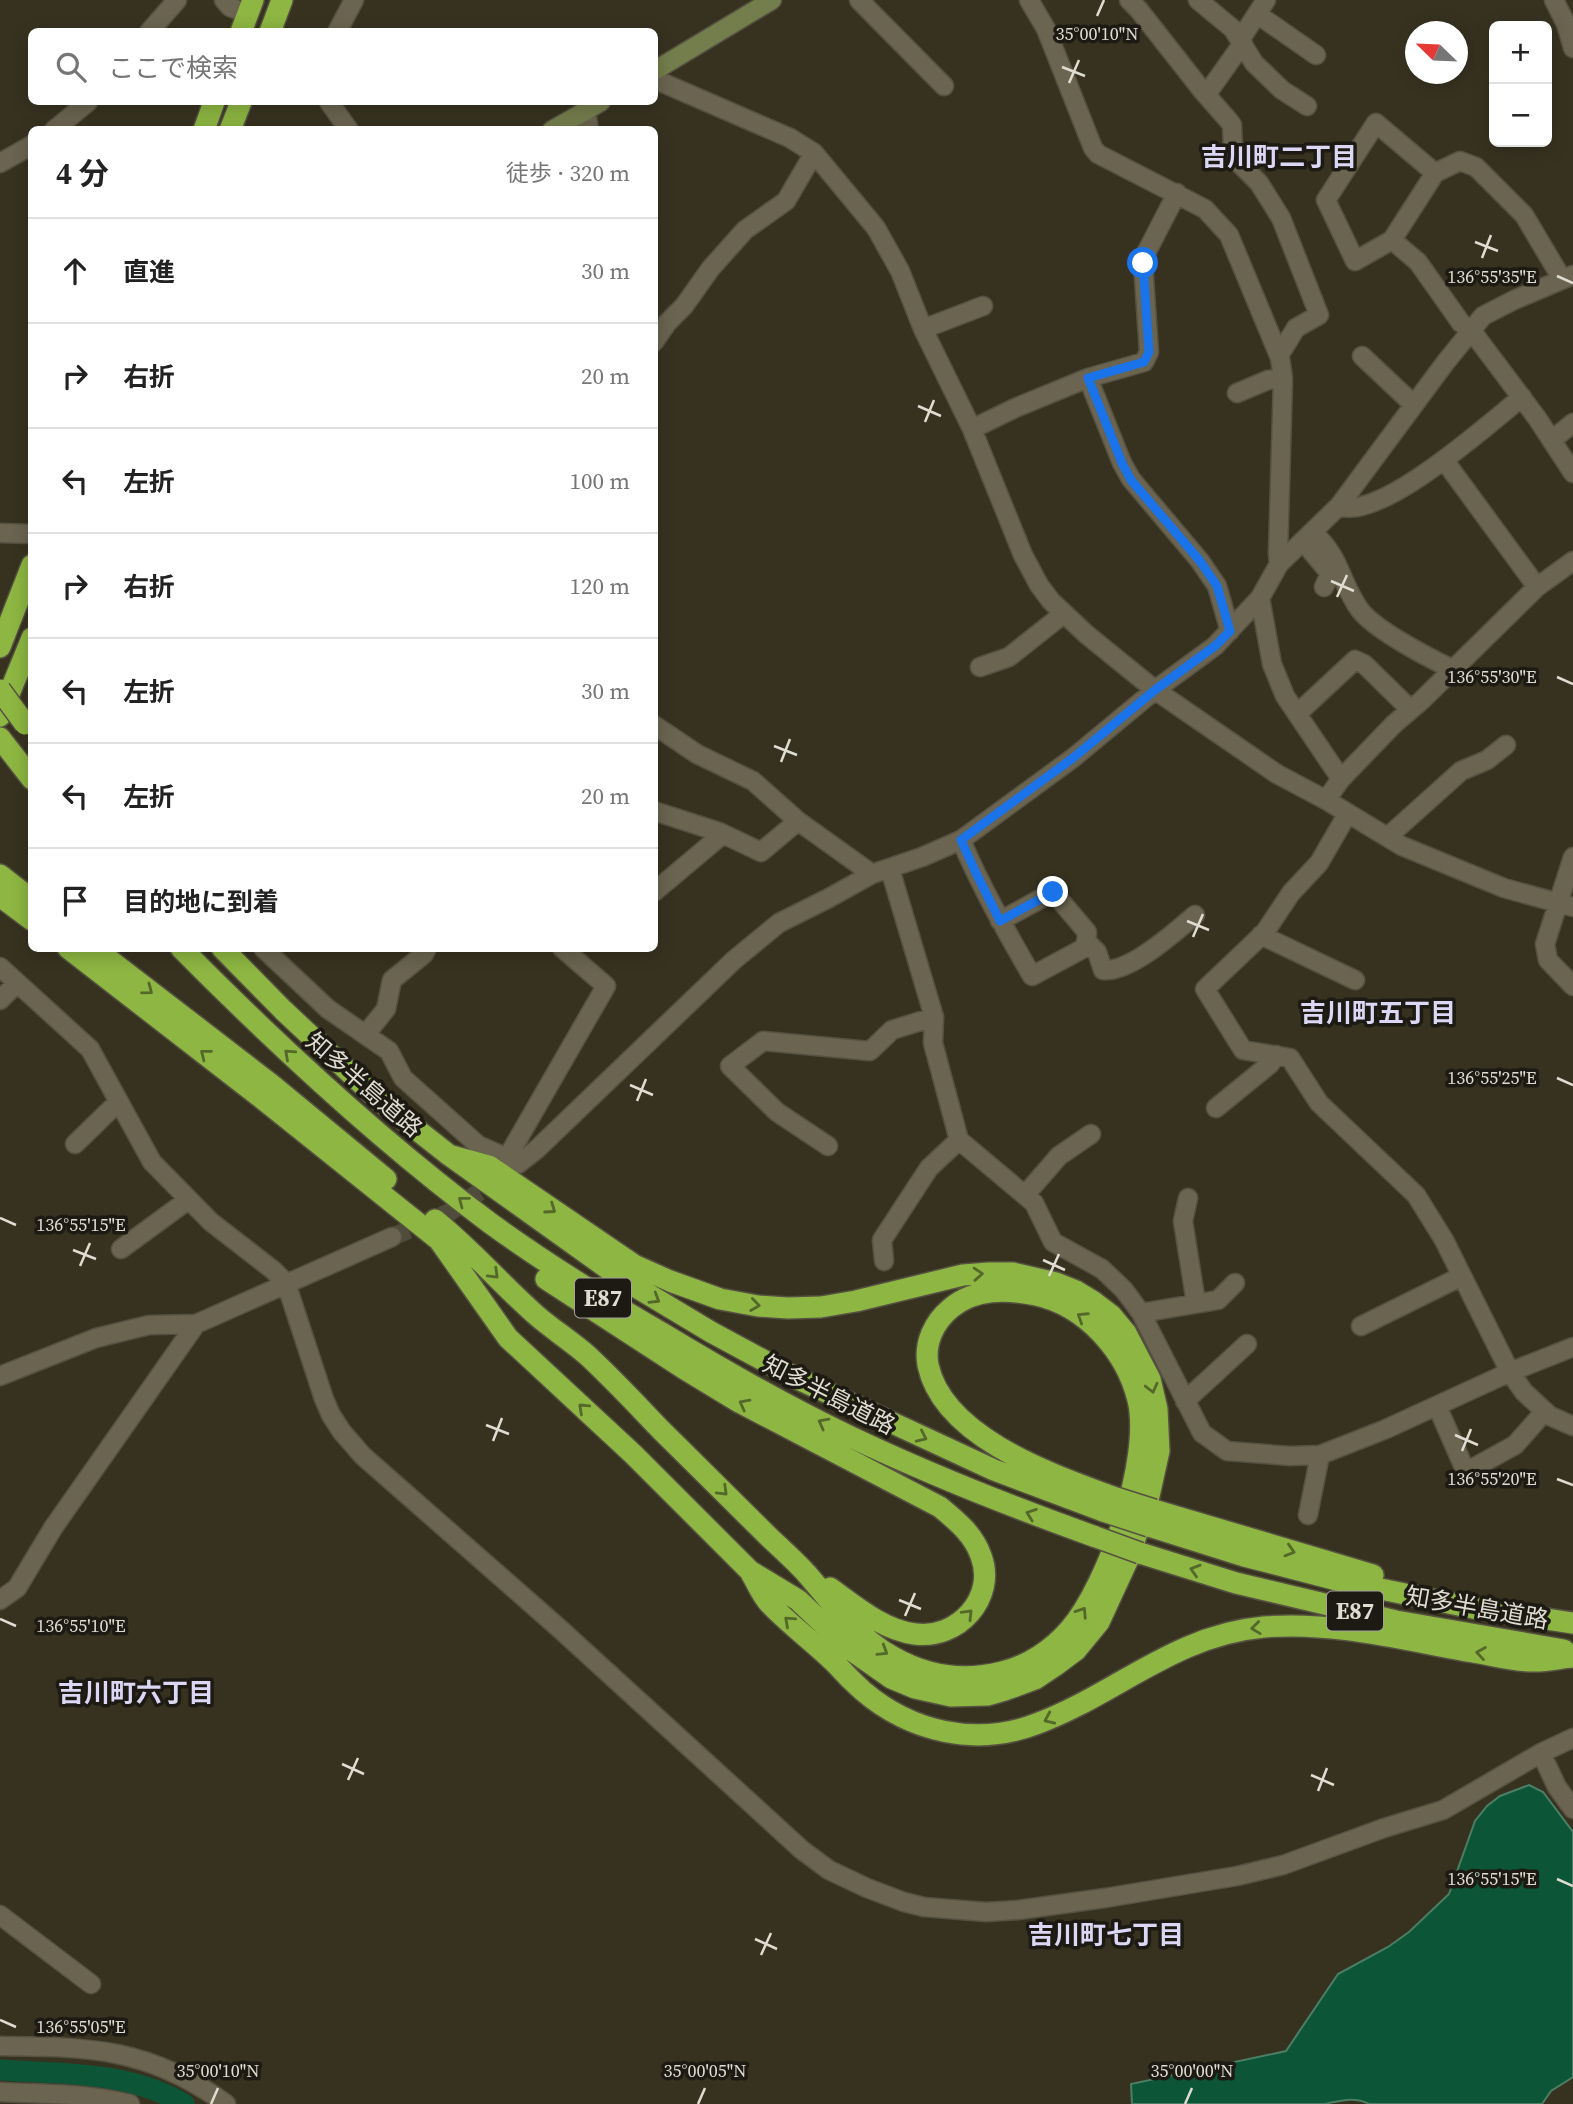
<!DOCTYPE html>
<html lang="ja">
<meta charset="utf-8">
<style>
body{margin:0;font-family:"Source Serif 4","Noto Sans JP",serif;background:#f2f2f2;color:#222}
.controls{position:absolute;right:21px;top:21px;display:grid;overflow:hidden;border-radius:10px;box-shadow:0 4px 18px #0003}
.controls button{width:63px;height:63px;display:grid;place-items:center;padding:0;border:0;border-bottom:2px solid #e0e0e0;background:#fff;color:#222;font:35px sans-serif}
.compass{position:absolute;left:1405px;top:21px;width:63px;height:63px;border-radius:50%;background:#fff;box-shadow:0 4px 18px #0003;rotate:293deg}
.stop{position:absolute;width:21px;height:21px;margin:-16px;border:5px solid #1a73e8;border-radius:50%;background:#fff}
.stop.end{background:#1a73e8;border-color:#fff;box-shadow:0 2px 7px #0008}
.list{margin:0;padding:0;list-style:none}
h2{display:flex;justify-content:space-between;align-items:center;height:91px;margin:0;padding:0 28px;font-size:30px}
h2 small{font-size:23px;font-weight:400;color:#767676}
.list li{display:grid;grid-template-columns:46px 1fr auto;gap:21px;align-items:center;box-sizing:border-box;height:105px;padding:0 28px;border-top:2px solid #e0e0e0}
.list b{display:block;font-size:26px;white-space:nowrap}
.list em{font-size:23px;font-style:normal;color:#767676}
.icon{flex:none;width:38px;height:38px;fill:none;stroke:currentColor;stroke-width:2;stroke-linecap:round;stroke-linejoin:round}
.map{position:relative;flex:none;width:1573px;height:2104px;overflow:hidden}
.search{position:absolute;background:#fff;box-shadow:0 4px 18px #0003;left:28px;top:28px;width:630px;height:77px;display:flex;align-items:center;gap:18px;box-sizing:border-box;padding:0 24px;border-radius:10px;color:#767676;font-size:26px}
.panel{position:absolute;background:#fff;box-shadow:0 4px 18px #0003;left:28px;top:126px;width:630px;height:826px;border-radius:10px}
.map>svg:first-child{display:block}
</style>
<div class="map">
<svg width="1573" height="2104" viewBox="0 0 1573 2104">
<rect width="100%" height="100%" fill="#373220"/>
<path fill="#0c5536" stroke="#4b7e64" stroke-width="2" d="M 1529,1785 L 1543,1792 L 1573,1832 L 1573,2077 L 1551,2091 L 1542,2104 L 1369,2104 C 1354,2096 1340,2101 1324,2104 L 1132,2104 L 1131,2084 L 1286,2051 L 1338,1974 L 1388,1947 L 1409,1932 L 1449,1894 L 1475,1821 L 1487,1806 L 1500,1796 Z"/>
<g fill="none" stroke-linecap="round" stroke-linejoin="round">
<path stroke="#0c5536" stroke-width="21" d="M 0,2070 C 61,2074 129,2071 184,2104"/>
<path stroke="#504c3b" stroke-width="18" stroke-dasharray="18 9" stroke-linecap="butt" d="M 392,1237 L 450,1212 L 501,1177"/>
<g stroke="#555040" stroke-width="21">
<path id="street" d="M 224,0 L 230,7 L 248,14
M 859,0 L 944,86
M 1029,0 L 1046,29 L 1093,148 L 1098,154 L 1205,209 L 1229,235 L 1280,358 L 1283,378 L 1278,554 L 1279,564
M 1129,0 L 1139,10 L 1201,89 L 1229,121 L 1232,125 L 1233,150 L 1241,165 L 1259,183 L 1281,218 L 1319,315 L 1296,328 L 1283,349 L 1278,351
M 1198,0 L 1233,29 L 1254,63 L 1282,90 L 1307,106
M 1554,0 L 1566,24 L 1573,48
M 1257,14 L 1316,55
M 149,32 L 177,0
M 337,32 L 354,0
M 1240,40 L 1266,0
M 654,79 L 790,138 L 814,153 L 876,228 L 900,271 L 923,329 L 972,429 L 1023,555 L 1039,585 L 1051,601 L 1086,634 L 1155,690 L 1277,774 L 1326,800 L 1402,846 L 1504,888 L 1573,907
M 1206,95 L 1243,43
M 329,102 L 349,130
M 583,112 L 587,118 L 589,130
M 54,130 L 88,102
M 0,163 L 32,145
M 1435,173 L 1376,123 L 1326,200 L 1355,261 L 1392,240 L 1435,173 L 1460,161 L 1476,167 L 1524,215 L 1562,279
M 1392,240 L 1418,262 L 1461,323 L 1471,330 L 1537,418 L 1573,473
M 923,329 L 983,306
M 654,342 L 667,323 L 684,306 L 711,268 L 745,230 L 786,201 L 814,153
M 1362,356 L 1414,405
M 1088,378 L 1122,463 L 1131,479 L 1200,561 L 1217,586 L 1230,631
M 1237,393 L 1268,380 L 1283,378
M 972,429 L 1015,408 L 1088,378 L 1144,362 L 1149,352 L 1143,263 L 1145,255 L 1177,193
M 1552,440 L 1573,423
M 1444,460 L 1537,587
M 1339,506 C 1378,523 1490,423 1522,397
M 1312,532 C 1341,556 1340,583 1360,610 C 1375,630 1429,658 1452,669
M 0,533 L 32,534
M 1303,541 L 1328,571 L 1329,576 L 1324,587
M 1260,598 L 1272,664 L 1285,696 L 1341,779
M 980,667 L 1009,657 L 1057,619 L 1063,612
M 1298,713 L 1355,660 L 1364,664 L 1410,709
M 654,725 L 697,754 L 753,781 L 798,821 L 872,874
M 1326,800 L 1341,779 L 1394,724 L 1421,701 L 1537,587 L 1573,561
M 654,811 L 719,832 L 761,852 L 798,821
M 1348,813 L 1319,863 L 1291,893 L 1265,932 L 1205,989 L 1243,1050 L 1290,1058 L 1319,1103 L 1416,1195 L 1444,1240 L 1510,1372 L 1524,1392 L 1550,1416 L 1573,1426
M 1389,838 L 1392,833 L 1461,771 L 1487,760 L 1506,745
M 961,840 C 981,887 1006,931 1032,976 L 1086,947 L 1087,932 L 1053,892 L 1000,921
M 1573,857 L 1545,944 L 1548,960 L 1573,986
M 890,869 L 934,1017 L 933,1043 L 959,1140 L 1034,1203 L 1053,1242 L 1102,1269 L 1124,1290 L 1141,1313 L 1202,1433 L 1227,1451 L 1290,1456 L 1320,1455 L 1386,1429 L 1510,1372 L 1573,1347
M 654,892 L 723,834
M 1261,935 L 1355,980
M 1086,941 L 1097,952 L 1103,970 C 1130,973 1175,932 1195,915
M 263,948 L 328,1009 L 389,1051 L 403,1078 L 478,1145 L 507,1158 L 606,986 L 562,948
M 0,967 L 90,1049 L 152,1162 L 211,1222 L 273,1270 L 286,1283 L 324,1399 L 331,1415 L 342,1432 L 363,1456 L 560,1629 L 802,1850 L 829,1870 L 867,1888 L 904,1902 L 924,1907 L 986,1912 L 1018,1910 L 1105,1898 L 1237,1876 L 1283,1865 L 1384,1828 L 1443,1810 L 1541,1753 L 1573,1738
M 0,1000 L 17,983
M 366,1034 L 386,1009 L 392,980 L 424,954 L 427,948
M 1216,1108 L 1270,1064 L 1276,1055
M 75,1144 L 111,1109 L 120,1104
M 828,1146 L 777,1112 L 730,1066 L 763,1041 L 870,1051 L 892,1030 L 934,1017
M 507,1158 L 518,1164 L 536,1150 L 734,960 L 779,923 L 829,898 L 872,874 L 922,857 L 961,840 L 1073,758 L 1155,690 L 1215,646 L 1260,598 L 1279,564 L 1339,506 L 1445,363 L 1483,316 L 1514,300 L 1573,275
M 1025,1195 L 1059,1156 L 1091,1134
M 1188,1198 L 1183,1221 L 1196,1303
M 121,1249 L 188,1200
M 884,1261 L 882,1240 L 929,1168 L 959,1140
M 1141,1313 L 1218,1300 L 1235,1283
M 1361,1326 L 1462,1276
M 0,1376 L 96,1338 L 149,1325 L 196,1324 L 392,1237
M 1185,1401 L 1247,1344
M 1437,1406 L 1466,1472 L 1515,1445 L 1545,1411
M 1308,1515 L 1320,1455
M 0,1600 L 17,1588 L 53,1528 L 196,1324
M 1541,1753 L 1557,1787 L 1573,1809
M 0,1915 L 91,1984
M 0,2046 C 91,2047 150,2048 226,2104
M 0,2092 C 44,2094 88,2093 130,2104"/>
</g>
<g stroke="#555040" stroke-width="21">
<path id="secondary" d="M 654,71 L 772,0
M 552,130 L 601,102"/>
</g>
<g stroke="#555040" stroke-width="24">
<path id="highway" d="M 241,32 L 253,0
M 270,32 L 282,0
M 204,130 L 214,102
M 230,130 L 241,102
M 0,647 L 32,565
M 0,716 L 32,638
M 0,738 L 32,779
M 0,875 L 32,900
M 0,896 L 32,920
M 68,948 L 264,1100 L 439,1240 L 508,1338 L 633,1454 L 750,1571 L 798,1600 L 851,1650 L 891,1678 L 915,1688 L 951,1696 L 988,1695 L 1005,1690 L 1035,1679 L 1056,1665 L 1076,1650 L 1099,1622 L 1129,1557 L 1149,1496 L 1159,1451 L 1157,1409 L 1150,1379 L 1126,1333 L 1111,1315 L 1094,1302 L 1076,1291 L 1056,1283 L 1013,1273 L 989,1273 L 963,1275 L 856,1301 L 821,1307 L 788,1308 L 758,1306 L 720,1299 L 670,1281 L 634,1265 L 489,1166 L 449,1155
M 94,948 L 272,1085 L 386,1179
M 181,948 C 278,1046 379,1140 490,1223 C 545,1263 603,1299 662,1333 C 723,1370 786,1406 851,1437 C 931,1475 1012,1507 1096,1537
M 222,948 L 283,1010 L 379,1100 L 449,1155 L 621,1278 L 711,1332 L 798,1379 L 994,1470 L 1103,1511
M 435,1220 C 471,1249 501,1284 536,1315 C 552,1329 571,1341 587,1355 C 613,1379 637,1405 661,1430 C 698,1467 735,1503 771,1539 C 783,1550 795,1561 806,1573 C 833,1604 857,1637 893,1657 C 928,1677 963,1682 1002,1672 C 1028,1666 1053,1649 1070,1629 C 1108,1585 1152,1458 1138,1400 C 1126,1351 1086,1306 1036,1295 C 1006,1289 975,1288 951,1308 C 934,1322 924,1343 928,1365 C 943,1437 1051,1474 1113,1497
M 546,1279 L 683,1368 L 739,1402 L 940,1507 C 957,1521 974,1535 981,1556 C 997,1598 957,1640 915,1634 C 883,1630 855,1606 830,1588
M 1154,1510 L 1373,1575
M 1149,1526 L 1244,1556 L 1337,1580 L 1473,1608 L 1573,1623
M 1140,1553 L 1236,1583 L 1396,1621 L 1564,1650
M 751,1573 C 757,1583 762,1596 770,1604 C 791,1626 816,1644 837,1665 C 845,1674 854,1683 863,1691 C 911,1732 976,1747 1036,1724 C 1115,1695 1174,1635 1264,1627 C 1334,1621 1404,1640 1473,1652 C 1493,1655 1516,1662 1536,1661 C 1548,1661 1561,1658 1573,1657"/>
</g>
<use href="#street" stroke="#6a6450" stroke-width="18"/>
<use href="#secondary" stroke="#747d4c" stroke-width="18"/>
<use href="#highway" stroke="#8db642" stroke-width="21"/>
<g stroke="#555040" stroke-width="24" stroke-linecap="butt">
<path id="highway-bridge" d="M 0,690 L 25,724
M 1113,1497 L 1154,1510
M 1103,1511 L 1149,1526
M 1096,1537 L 1140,1553"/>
</g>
<use href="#highway-bridge" stroke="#8db642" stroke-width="21"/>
</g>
<defs><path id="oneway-chevron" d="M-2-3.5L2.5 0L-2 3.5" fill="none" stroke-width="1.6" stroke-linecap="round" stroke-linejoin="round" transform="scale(1.75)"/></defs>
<g stroke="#54682a">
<use href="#oneway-chevron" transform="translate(148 990) rotate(37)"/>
<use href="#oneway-chevron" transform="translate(205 1054) rotate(-142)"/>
<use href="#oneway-chevron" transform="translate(289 1054) rotate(-138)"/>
<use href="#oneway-chevron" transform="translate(463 1201) rotate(-142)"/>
<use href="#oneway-chevron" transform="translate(551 1209) rotate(35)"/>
<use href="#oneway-chevron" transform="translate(494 1274) rotate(44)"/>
<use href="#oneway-chevron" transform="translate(978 1274) rotate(-4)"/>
<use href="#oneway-chevron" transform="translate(655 1299) rotate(31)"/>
<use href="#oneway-chevron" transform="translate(755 1305) rotate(8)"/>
<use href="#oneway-chevron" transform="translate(1082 1317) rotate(-147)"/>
<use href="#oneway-chevron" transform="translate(1152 1388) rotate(76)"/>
<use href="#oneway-chevron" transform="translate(744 1404) rotate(-152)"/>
<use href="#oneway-chevron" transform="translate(583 1408) rotate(-137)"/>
<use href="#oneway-chevron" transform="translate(823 1423) rotate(-152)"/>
<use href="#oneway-chevron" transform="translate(922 1437) rotate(25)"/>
<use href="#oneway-chevron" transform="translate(723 1491) rotate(44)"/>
<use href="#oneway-chevron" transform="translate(1031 1514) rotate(-160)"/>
<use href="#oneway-chevron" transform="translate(1290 1551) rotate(17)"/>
<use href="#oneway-chevron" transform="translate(1195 1570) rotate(-163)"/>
<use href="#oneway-chevron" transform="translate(1082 1612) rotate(-57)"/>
<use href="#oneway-chevron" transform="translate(968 1614) rotate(-46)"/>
<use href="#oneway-chevron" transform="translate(789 1621) rotate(-138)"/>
<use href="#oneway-chevron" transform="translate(1256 1628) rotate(173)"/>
<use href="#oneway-chevron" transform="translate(883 1651) rotate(32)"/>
<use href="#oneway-chevron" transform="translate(1481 1653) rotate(-171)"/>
<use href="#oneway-chevron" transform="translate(1049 1719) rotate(156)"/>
</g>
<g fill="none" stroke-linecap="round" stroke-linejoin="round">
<path stroke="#1a73e8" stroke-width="9" d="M 1053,892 L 1000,921 L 976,873 L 961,840 L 1073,758 L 1155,690 L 1215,646 L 1230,631 L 1217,586 L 1200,561 L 1131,480 L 1122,463 L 1088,378 L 1144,362 L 1149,352 L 1143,263"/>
</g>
<path fill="none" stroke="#dfdcd1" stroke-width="2.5" d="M 1097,16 L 1104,0M 1062,67 L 1085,76M 1069,83 L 1079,60M 1475,242 L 1498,251M 1482,258 L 1491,235M 1557,276 L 1573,283M 918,406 L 941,416M 925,422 L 934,400M 1331,581 L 1354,591M 1337,597 L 1347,575M 1557,677 L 1573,684M 774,746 L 797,755M 781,762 L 790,739M 1187,921 L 1209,930M 1193,937 L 1203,914M 1557,1078 L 1573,1085M 630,1085 L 653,1095M 637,1101 L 646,1079M 0,1218 L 16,1225M 73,1250 L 96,1259M 1043,1260 L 1065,1270M 80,1266 L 90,1243M 1049,1276 L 1059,1254M 486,1425 L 509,1434M 1455,1435 L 1478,1445M 493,1441 L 502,1418M 1462,1451 L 1471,1429M 1557,1479 L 1573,1485M 899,1600 L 921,1609M 905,1616 L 915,1593M 0,1619 L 16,1626M 342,1764 L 364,1774M 1311,1775 L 1334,1785M 348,1780 L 358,1758M 1318,1791 L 1327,1768M 1557,1879 L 1573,1886M 755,1939 L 777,1949M 761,1955 L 771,1933M 0,2020 L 16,2027M 211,2104 L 218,2088M 698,2104 L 705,2088M 1185,2104 L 1192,2088"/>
<g text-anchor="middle" stroke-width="7" stroke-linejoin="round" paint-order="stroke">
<g fill="#1c1a12" stroke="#a4a298" stroke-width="2">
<rect x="575" y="1278.5" width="56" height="39" rx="5"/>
<rect x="1327" y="1591.5" width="56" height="39" rx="5"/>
</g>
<g font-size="23" font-weight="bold" fill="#dfdcd1">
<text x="603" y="1306">E87</text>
<text x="1355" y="1619">E87</text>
</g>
<g font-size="24" fill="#dfdcd1" stroke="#1c1a12">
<text transform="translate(364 1085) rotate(41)" y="8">知多半島道路</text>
<text transform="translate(829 1395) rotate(27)" y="8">知多半島道路</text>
<text transform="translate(1477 1608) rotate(10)" y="8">知多半島道路</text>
</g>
<g font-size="26" font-weight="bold" fill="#dbd7f4" stroke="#1c1a12">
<text x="1279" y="166">吉川町二丁目</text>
<text x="1378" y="1022">吉川町五丁目</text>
<text x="136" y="1702">吉川町六丁目</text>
<text x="1106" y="1944">吉川町七丁目</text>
</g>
</g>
<g font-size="18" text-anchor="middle" fill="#dfdcd1" stroke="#1c1a12" stroke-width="7" stroke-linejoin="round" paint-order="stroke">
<text x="1097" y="40">35°00'10"N</text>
<text x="1492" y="283">136°55'35"E</text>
<text x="1492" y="683">136°55'30"E</text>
<text x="1492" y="1084">136°55'25"E</text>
<text x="81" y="1231">136°55'15"E</text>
<text x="1492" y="1485">136°55'20"E</text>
<text x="81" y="1632">136°55'10"E</text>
<text x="1492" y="1885">136°55'15"E</text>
<text x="81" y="2033">136°55'05"E</text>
<text x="218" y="2077">35°00'10"N</text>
<text x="705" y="2077">35°00'05"N</text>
<text x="1192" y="2077">35°00'00"N</text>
</g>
</svg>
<div class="controls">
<button>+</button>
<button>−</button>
</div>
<svg class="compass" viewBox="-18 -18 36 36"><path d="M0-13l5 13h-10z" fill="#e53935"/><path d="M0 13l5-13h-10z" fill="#767676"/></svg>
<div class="stop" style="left:1143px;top:263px"></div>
<div class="stop end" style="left:1053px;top:892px"></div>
<div class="search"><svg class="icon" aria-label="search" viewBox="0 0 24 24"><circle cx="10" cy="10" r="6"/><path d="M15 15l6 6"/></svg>ここで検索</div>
<section class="panel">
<h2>4 分<small>徒歩 · 320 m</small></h2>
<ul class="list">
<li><svg class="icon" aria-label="ahead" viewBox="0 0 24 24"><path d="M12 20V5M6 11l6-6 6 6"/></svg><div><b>直進</b></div><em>30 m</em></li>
<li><svg class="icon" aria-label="right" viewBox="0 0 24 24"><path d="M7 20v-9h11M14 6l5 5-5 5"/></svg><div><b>右折</b></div><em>20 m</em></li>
<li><svg class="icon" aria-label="left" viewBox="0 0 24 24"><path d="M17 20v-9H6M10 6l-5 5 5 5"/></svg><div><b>左折</b></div><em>100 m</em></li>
<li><svg class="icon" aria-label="right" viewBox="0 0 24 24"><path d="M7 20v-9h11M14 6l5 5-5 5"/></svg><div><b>右折</b></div><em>120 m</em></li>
<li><svg class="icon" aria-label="left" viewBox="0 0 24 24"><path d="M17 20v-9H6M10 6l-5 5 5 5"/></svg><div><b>左折</b></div><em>30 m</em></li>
<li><svg class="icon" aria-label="left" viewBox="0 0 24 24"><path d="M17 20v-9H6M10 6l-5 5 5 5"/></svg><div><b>左折</b></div><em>20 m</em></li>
<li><svg class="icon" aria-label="arrive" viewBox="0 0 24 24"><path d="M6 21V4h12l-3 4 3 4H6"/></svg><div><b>目的地に到着</b></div></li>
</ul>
</section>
</div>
